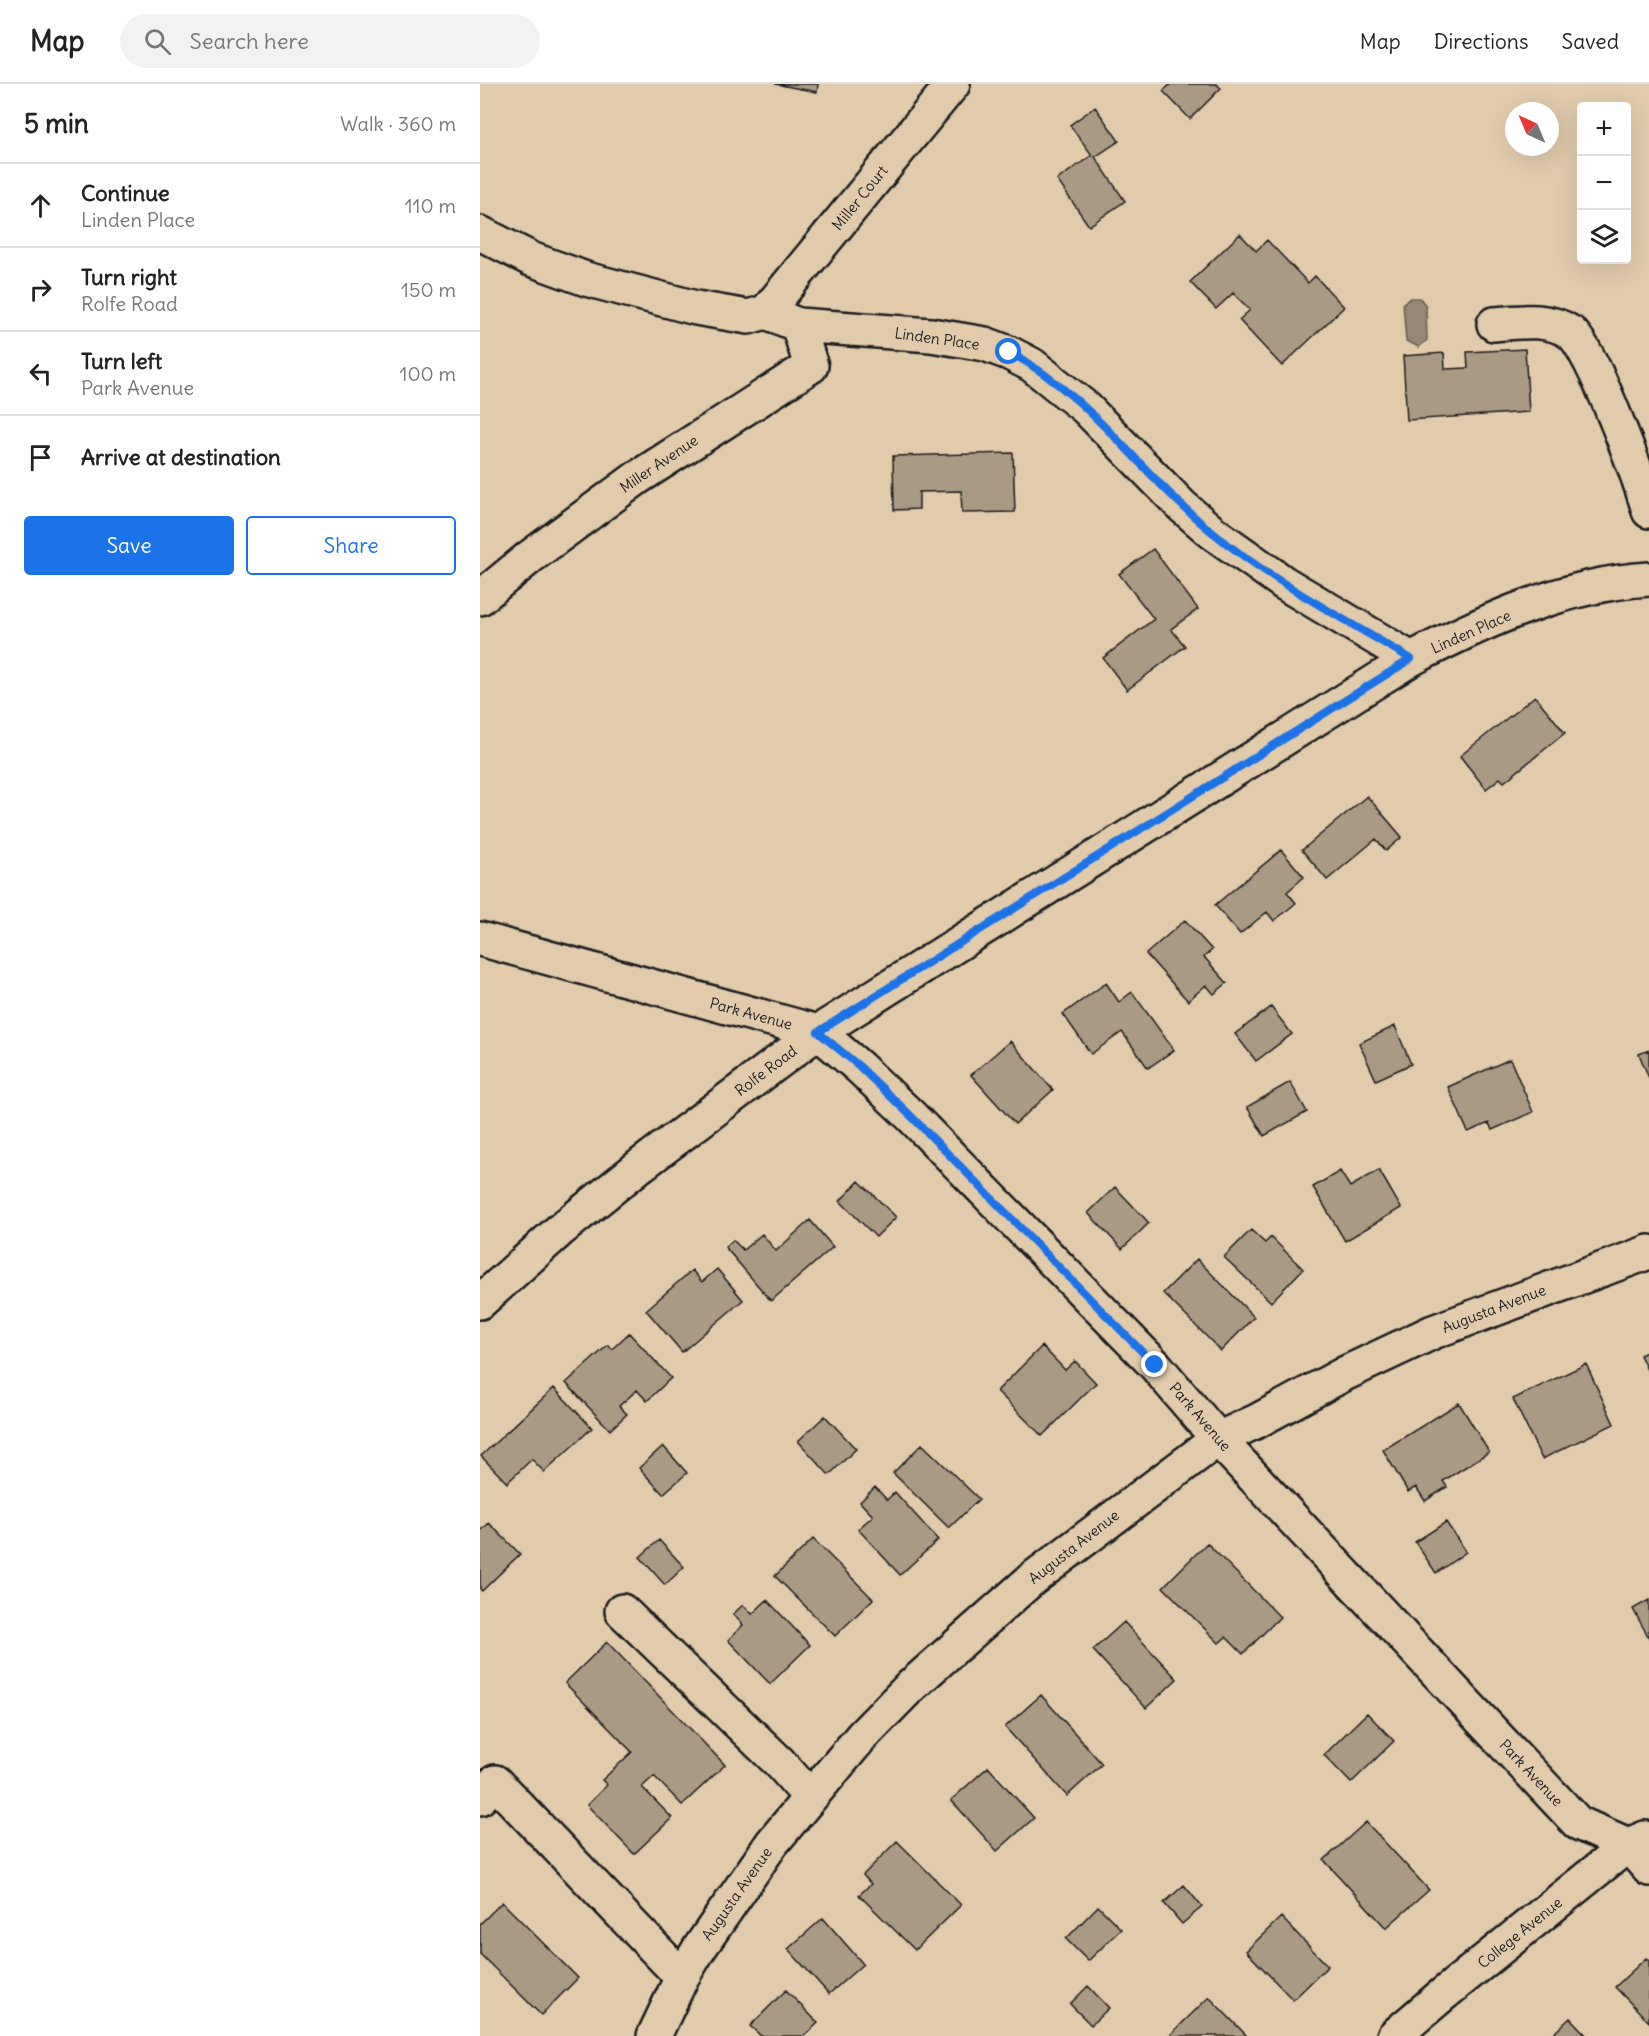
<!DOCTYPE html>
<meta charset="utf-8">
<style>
body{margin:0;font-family:Delius,sans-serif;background:#f2f2f2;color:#222}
.controls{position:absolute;right:18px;top:18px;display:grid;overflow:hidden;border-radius:6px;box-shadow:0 6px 24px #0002}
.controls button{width:54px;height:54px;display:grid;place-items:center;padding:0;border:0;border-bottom:2px solid #e0e0e0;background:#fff;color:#222;font:30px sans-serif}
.compass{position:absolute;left:1025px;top:18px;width:54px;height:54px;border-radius:50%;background:#fff;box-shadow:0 6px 24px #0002;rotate:316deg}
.stop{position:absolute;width:18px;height:18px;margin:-14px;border:4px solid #1a73e8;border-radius:50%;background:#fff}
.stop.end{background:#1a73e8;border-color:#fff;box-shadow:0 2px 6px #0008}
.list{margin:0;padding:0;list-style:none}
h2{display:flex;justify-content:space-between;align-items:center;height:78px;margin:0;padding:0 24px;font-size:26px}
h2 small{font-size:20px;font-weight:400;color:#767676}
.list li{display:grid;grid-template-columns:39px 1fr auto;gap:18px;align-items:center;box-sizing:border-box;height:84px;padding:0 24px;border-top:2px solid #e0e0e0}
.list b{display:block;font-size:22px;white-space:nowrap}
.list p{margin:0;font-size:20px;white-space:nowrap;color:#767676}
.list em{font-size:20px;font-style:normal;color:#767676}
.actions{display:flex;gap:12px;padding:18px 24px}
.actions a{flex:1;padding:14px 0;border:2px solid #1a73e8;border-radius:6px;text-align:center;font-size:21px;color:#1a73e8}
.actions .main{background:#1a73e8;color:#fff}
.icon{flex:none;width:33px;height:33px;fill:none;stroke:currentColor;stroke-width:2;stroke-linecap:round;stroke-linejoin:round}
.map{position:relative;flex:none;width:1169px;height:1952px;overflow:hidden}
header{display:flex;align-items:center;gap:36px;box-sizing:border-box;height:84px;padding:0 30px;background:#fff;border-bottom:2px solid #e0e0e0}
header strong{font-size:28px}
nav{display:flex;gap:33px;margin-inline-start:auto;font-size:21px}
.search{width:420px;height:54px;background:#f2f2f2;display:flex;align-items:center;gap:15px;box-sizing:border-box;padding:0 21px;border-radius:33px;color:#767676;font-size:22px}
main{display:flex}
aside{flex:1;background:#fff}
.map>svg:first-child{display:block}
</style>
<header>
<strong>Map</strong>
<div class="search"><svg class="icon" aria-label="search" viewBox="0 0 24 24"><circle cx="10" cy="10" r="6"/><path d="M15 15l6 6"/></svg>Search here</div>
<nav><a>Map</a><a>Directions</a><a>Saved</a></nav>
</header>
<main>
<aside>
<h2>5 min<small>Walk · 360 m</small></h2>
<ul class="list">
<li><svg class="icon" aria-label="ahead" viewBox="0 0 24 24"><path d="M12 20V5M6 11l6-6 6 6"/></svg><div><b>Continue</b><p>Linden Place</p></div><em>110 m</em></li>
<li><svg class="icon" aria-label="right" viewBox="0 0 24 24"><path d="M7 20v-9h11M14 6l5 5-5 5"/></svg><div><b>Turn right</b><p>Rolfe Road</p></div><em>150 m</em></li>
<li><svg class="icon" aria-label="left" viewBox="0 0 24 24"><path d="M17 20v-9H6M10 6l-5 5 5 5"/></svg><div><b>Turn left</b><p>Park Avenue</p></div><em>100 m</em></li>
<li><svg class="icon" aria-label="arrive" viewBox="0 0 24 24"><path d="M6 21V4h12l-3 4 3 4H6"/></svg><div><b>Arrive at destination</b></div></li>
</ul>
<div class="actions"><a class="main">Save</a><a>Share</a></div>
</aside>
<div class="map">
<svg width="1169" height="1952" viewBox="0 0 1169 1952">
<rect width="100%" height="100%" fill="#e2cbab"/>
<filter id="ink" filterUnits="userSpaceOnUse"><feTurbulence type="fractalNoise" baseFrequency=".0167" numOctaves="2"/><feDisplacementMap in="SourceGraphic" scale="12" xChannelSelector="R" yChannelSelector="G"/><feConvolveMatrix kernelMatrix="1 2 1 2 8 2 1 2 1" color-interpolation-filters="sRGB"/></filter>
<g filter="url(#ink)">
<path fill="#968874" stroke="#655d51" stroke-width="1.5" d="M 931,214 L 940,214 L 946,222 L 947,256 L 939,263 L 926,257 L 923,219 Z"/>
<path fill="#ab9a83" stroke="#1c1c1c" stroke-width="1.5" d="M 295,0 L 338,0 L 337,8 Z
M 691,0 L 736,0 L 741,4 L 710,35 L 683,7 Z
M 615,23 L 639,57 L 615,73 L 645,117 L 609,142 L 577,96 L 612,71 L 590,41 Z
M 760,150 L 776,167 L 787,156 L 828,199 L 835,192 L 864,223 L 802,282 L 759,236 L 770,226 L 753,209 L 736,225 L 710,198 Z
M 1045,265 L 1049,328 L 927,336 L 923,272 L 964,269 L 965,285 L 988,284 L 987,268 Z
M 533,369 L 535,428 L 482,429 L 481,407 L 439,408 L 439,425 L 414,426 L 413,372 Z
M 673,465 L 718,525 L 691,545 L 705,562 L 647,606 L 623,574 L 674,535 L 639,490 Z
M 1055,612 L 1085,649 L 1024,698 L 1020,694 L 1006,705 L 980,672 Z
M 887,712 L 922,753 L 906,767 L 896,755 L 847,796 L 822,766 Z
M 801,766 L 824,793 L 807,808 L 816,819 L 794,837 L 787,828 L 760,850 L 735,821 Z
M 705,836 L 732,866 L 724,873 L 747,899 L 734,910 L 726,901 L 708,917 L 666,870 Z
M 626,899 L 639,918 L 652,908 L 694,966 L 668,984 L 642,948 L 611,970 L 583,930 Z
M 791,923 L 812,950 L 776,977 L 755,950 Z
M 915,942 L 931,980 L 896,996 L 879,959 Z
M 530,957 L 573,1006 L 535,1040 L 491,991 Z
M 1169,966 L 1169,994 L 1159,970 Z
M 1030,975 L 1053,1028 L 1012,1046 L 1009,1039 L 988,1048 L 968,1003 Z
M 810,998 L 827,1028 L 784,1052 L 767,1023 Z
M 899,1086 L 921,1124 L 865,1157 L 833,1103 L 860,1087 L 870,1103 Z
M 379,1097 L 416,1133 L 396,1153 L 360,1117 Z
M 635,1103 L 669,1139 L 642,1165 L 608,1129 Z
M 330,1136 L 353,1163 L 291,1217 L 245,1163 L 253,1156 L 263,1166 L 282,1150 L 296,1167 Z
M 771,1146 L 785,1159 L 791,1153 L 823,1185 L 791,1218 L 744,1173 Z
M 717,1175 L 774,1233 L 741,1267 L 683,1209 Z
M 237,1185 L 263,1216 L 202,1268 L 166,1226 L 212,1186 L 222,1198 Z
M 149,1249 L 191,1294 L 167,1317 L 157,1306 L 139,1322 L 147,1330 L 130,1346 L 86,1299 L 128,1261 L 132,1265 Z
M 562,1262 L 585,1286 L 595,1277 L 616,1299 L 562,1352 L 517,1307 Z
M 1169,1267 L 1169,1290 L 1160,1271 Z
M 1106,1280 L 1134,1340 L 1062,1375 L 1033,1315 Z
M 74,1304 L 112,1344 L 64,1388 L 52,1375 L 27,1399 L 1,1372 Z
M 979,1319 L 1009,1368 L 963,1397 L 967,1403 L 945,1417 L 936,1403 L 928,1408 L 903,1366 Z
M 345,1332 L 376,1365 L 349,1391 L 318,1357 Z
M 442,1360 L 499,1415 L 469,1444 L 413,1389 Z
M 183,1362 L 207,1389 L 183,1410 L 159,1384 Z
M 395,1403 L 407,1416 L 415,1408 L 458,1456 L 420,1491 L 378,1445 L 393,1432 L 380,1418 Z
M 966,1438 L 986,1468 L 956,1489 L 935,1458 Z
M 9,1439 L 40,1470 L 2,1507 L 0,1505 L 0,1444 L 2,1446 Z
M 333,1455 L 393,1515 L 355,1552 L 295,1492 Z
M 179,1456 L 204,1483 L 185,1501 L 160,1473 Z
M 727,1459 L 800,1533 L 763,1570 L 746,1553 L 739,1559 L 683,1503 Z
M 287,1516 L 330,1561 L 290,1600 L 248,1556 L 263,1541 L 253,1530 L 263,1521 L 272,1530 Z
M 1169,1516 L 1169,1554 L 1153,1525 Z
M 644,1538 L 697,1595 L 666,1624 L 613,1566 Z
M 127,1558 L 245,1681 L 202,1721 L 174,1692 L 162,1703 L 192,1734 L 154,1770 L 107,1721 L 127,1701 L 122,1696 L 152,1668 L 85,1599 Z
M 561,1611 L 622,1680 L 587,1712 L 525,1643 Z
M 887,1629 L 914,1657 L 871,1699 L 844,1671 Z
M 508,1683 L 554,1734 L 517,1767 L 471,1716 Z
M 886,1738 L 949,1806 L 906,1844 L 844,1776 Z
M 417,1757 L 481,1821 L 435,1866 L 379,1811 L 391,1800 L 383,1791 Z
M 704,1801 L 722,1823 L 702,1840 L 684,1819 Z
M 22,1818 L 98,1894 L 61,1931 L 0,1870 L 0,1840 Z
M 618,1822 L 641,1845 L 608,1877 L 586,1855 Z
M 801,1833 L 848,1882 L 813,1916 L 766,1867 Z
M 343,1834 L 383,1880 L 349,1910 L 308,1865 Z
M 1166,1874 L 1169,1877 L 1169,1938 L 1135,1903 Z
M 608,1902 L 629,1924 L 611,1941 L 590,1920 Z
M 306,1906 L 338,1939 L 324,1952 L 281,1952 L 270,1942 Z
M 729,1913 L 767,1952 L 689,1952 Z
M 1090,1934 L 1107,1952 L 1071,1952 Z"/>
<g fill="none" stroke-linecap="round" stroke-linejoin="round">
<g stroke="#1c1c1c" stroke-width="38">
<path id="minor" d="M 0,149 L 51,175 L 106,195 L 216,224 L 268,233 L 286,228 L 318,241 L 451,251 L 505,260 L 529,269 L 552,281 L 606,324 L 702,422 L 732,448 L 804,499 L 931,575 C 1004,537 1085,500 1169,495
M 286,228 L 473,0
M 1014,240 C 1040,238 1066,233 1090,248 C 1112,263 1160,396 1169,427
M 0,514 L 50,473 L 157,394 L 331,282 L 318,241
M 0,855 L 338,948 L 379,983 L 431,1032 L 675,1281 L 738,1355 L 1098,1739 L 1148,1761 L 1169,1785
M 0,1218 L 79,1147 L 161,1081 L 338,948 L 931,575
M 142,1527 L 300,1679 L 330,1713
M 0,1714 L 15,1698 L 202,1893
M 174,1952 L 202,1893 L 219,1865 L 292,1759 L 382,1652 L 431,1602 L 552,1495 L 738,1355 L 777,1337 L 866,1289 L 953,1248 L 1169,1168
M 914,1952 L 961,1912 L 1148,1761 L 1165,1754"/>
</g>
<use href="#minor" stroke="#e2cbab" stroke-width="33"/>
</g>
</g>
<g fill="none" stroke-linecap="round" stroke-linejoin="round" filter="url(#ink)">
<path stroke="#1a73e8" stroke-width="8" d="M 529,268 C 610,311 662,391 732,448 C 793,498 864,535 931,575 L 338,948 L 379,982 L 431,1032 L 675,1281"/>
</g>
<g text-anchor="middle" stroke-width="5" stroke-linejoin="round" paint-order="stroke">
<g font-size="15" fill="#1c1c1c" stroke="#e2cbab">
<text transform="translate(380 114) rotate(-51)" y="5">Miller Court</text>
<text transform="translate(457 255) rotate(8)" y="5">Linden Place</text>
<text transform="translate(179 380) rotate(-34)" y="5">Miller Avenue</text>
<text transform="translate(991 548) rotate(-24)" y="5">Linden Place</text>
<text transform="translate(271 930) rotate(15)" y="5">Park Avenue</text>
<text transform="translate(286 987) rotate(-37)" y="5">Rolfe Road</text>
<text transform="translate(1014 1225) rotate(-21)" y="5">Augusta Avenue</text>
<text transform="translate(720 1333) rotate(49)" y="5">Park Avenue</text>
<text transform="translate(594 1463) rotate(-38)" y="5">Augusta Avenue</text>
<text transform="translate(1051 1689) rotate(47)" y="5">Park Avenue</text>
<text transform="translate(257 1810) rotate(-55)" y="5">Augusta Avenue</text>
<text transform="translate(1040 1849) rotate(-39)" y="5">College Avenue</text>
</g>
</g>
</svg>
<div class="controls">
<button>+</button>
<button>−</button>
<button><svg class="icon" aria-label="layers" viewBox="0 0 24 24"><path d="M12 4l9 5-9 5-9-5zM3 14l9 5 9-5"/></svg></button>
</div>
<svg class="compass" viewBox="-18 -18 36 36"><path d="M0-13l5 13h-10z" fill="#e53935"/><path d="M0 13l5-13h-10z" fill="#767676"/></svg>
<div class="stop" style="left:529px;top:268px"></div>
<div class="stop end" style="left:675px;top:1281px"></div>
</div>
</main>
